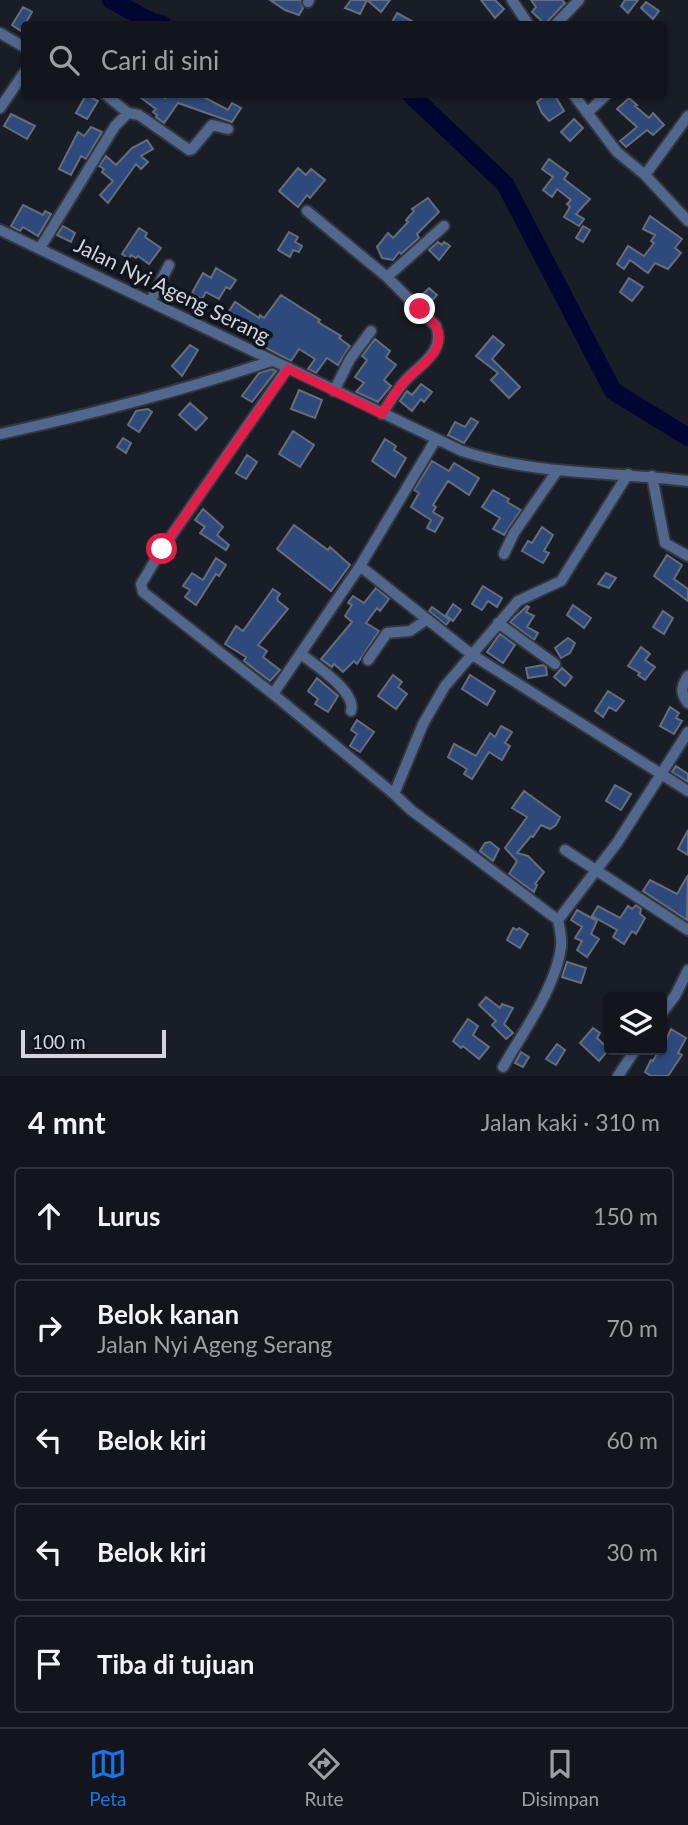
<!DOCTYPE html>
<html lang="id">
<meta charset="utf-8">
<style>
body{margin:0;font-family:Lato,sans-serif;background:#1b1f25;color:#f1f3f6}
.controls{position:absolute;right:21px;bottom:21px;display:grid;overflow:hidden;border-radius:7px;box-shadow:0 2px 5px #0004}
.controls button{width:63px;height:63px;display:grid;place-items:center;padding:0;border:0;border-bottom:2px solid #31353b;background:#12161c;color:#f1f3f6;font:35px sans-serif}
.scale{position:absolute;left:21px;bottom:18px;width:145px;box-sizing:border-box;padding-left:7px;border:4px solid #d2d5dc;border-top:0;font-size:19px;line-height:24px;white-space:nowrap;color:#d2d5dc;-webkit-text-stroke:5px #0f141d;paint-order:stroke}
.stop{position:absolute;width:21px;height:21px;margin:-16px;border:5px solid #e11d48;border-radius:50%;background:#fff}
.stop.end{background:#e11d48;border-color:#fff;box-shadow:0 2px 7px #0008}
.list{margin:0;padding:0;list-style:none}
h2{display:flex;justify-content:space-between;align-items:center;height:91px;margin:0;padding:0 28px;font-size:30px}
h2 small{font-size:23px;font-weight:400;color:#9c9fa3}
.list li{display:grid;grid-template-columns:46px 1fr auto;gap:21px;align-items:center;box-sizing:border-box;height:98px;margin:0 14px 14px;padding:0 14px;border:2px solid #31353b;border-radius:7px}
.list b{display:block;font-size:26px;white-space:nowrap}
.list p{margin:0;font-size:23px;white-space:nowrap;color:#9c9fa3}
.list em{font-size:23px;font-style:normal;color:#9c9fa3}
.icon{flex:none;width:38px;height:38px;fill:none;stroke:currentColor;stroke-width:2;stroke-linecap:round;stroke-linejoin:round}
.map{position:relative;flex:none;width:688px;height:1076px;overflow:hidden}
.search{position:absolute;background:#12161c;box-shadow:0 2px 5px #0004;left:21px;right:21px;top:21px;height:77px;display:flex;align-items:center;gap:18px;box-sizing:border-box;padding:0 24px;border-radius:7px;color:#9c9fa3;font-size:26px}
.sheet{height:651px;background:#12161c}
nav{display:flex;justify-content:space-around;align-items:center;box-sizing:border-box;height:98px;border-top:2px solid #31353b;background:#12161c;font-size:19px;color:#9c9fa3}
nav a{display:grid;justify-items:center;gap:4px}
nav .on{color:#1a73e8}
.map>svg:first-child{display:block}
</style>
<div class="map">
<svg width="688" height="1076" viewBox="0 0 688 1076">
<rect width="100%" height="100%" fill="#181d26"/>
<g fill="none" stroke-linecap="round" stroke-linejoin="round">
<path stroke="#000632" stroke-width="18" d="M 111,0 L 152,22 L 162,24
M 410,94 L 505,184 L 613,391 L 688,437"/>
</g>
<path fill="#2e497b" stroke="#676d79" stroke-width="2" d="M 270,0 L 301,0 L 303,8 L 299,15 L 285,10 Z
M 351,0 L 367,0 L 360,14 L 345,8 Z
M 367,0 L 390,0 L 381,12 Z
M 481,0 L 495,0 L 504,9 L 495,18 Z
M 531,0 L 562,0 L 565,3 L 545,24 L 532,12 L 536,7 Z
M 625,0 L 638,0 L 628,13 L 621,6 Z
M 646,2 L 659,11 L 653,19 L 641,8 Z
M 23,7 L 32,12 L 21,31 L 12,25 Z
M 397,13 L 417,24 L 391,24 Z
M 136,94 L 160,94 L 165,98 L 167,94 L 198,94 L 228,110 L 232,103 L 241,108 L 232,122 L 178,103 L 164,123 L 156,117 L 157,115 L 153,112 L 156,109 Z
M 547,94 L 554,94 L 564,111 L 549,121 L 542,113 L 537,102 Z
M 86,95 L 98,101 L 87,119 L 76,113 Z
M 629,98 L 637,105 L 635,106 L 649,118 L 653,113 L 664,125 L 653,135 L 647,130 L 626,147 L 620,141 L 637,127 L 617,109 Z
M 11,114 L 35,126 L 27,139 L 4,126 Z
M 574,119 L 583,128 L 570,141 L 561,132 Z
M 91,127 L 102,132 L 86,159 L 81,156 L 71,175 L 59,169 L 78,132 L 84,136 Z
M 147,140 L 153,149 L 141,156 L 148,162 L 141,169 L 136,164 L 108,203 L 100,195 L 113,181 L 102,172 L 104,169 L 99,166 L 106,156 L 116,165 L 132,148 Z
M 549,159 L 568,173 L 564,179 L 590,199 L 576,214 L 584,219 L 579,226 L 564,217 L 570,207 L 567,204 L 571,200 L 557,189 L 552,197 L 543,190 L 553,177 L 542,169 Z
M 298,168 L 306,175 L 311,169 L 325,180 L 310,198 L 307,195 L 298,207 L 279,191 Z
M 428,198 L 439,212 L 417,234 L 419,238 L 401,254 L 399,252 L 393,260 L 382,258 L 377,247 L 388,233 L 393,238 L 408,222 L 406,220 L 414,211 L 412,209 Z
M 23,205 L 43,215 L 45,211 L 51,214 L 38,236 L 23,227 L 20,231 L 11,226 Z
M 650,216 L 682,239 L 675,248 L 681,253 L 668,269 L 655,263 L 648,273 L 630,260 L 624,269 L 617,264 L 628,246 L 644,256 L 654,243 L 651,241 L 655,235 L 643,229 Z
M 63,226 L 75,233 L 71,242 L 57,235 Z
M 583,226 L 590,230 L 583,242 L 576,238 Z
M 139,228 L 147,233 L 145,237 L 161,248 L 149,264 L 138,256 L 136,258 L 131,255 L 129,259 L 122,254 Z
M 289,232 L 298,237 L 295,242 L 302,246 L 299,252 L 293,250 L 290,257 L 278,250 Z
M 438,242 L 442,245 L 444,242 L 450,246 L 439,260 L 429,250 Z
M 216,268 L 236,280 L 230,289 L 226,287 L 219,299 L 206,292 L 202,299 L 192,293 L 203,273 L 211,278 Z
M 629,278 L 643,287 L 632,301 L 620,292 Z
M 429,288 L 437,295 L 427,306 L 419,298 Z
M 281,295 L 320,320 L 318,322 L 341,336 L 339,338 L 350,346 L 338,365 L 327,358 L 316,373 L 308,369 L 315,359 L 299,349 L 291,361 L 268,349 L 240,328 L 237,332 L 222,322 L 235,302 L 259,318 L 260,315 L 264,318 Z
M 493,336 L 504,345 L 492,359 L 520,387 L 509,398 L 491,380 L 498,373 L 476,356 Z
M 375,339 L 390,351 L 386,357 L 396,365 L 384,380 L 391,386 L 378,402 L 356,392 L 364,383 L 355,377 L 367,360 L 362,356 Z
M 190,345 L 198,350 L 182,376 L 172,366 Z
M 272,369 L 276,371 L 252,402 L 242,396 L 259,373 Z
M 421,384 L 432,392 L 424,402 L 421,399 L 412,411 L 400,401 L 407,391 L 412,395 Z
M 299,390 L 322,400 L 315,418 L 291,409 Z
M 190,403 L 207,418 L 196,430 L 179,415 Z
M 148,409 L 152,412 L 139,432 L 128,425 L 136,411 Z
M 471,418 L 478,422 L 464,443 L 448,435 L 455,422 L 465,427 Z
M 293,431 L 314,445 L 300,467 L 279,454 Z
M 123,438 L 131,443 L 126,453 L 117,447 Z
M 385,439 L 396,446 L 394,450 L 406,458 L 395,477 L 372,461 Z
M 247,455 L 257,462 L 246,479 L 236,473 Z
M 432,461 L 449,471 L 454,463 L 479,478 L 469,495 L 448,481 L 433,505 L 436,507 L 433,512 L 443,518 L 435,532 L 427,528 L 431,520 L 411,507 L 419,493 L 414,490 Z
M 493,490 L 509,499 L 507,502 L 521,510 L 504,535 L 493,529 L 500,518 L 482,507 Z
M 203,509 L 223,527 L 217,535 L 229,545 L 226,550 L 200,533 L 205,527 L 195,520 Z
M 294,525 L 328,550 L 330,547 L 350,565 L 331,591 L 277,549 Z
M 542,527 L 553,535 L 544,551 L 549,553 L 543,563 L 522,551 L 528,541 L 532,543 Z
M 667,555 L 682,565 L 674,579 L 688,589 L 688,601 L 654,576 Z
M 216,558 L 226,565 L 219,576 L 216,574 L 196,605 L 185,597 L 190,590 L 183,586 L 192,573 L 203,580 Z
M 606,573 L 616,578 L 609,588 L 598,584 Z
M 483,586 L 502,598 L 497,607 L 488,601 L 482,610 L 472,604 Z
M 376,588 L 389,599 L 380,611 L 377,608 L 366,623 L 379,631 L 357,664 L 354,661 L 343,672 L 334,664 L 332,667 L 321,659 L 352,622 L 345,616 L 352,605 L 348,603 L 353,596 L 364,603 Z
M 273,589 L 280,594 L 277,598 L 278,601 L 288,609 L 258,645 L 267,651 L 263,657 L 280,670 L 270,681 L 244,661 L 246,657 L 225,644 L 236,626 L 243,631 Z
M 453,604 L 461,610 L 453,621 L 446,615 Z
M 573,605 L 591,618 L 584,628 L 567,615 Z
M 527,606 L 529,607 L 526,612 L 534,616 L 527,627 L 538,633 L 534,640 L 510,622 Z
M 432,607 L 450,620 L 446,625 L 429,611 Z
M 663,611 L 673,618 L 664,634 L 653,627 Z
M 500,634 L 515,645 L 503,663 L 487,652 Z
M 568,638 L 575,643 L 570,653 L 561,658 L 555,648 Z
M 641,647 L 650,654 L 645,660 L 655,667 L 645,680 L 638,675 L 640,673 L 628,666 Z
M 543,665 L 546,667 L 547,675 L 528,678 L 526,668 Z
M 562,668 L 572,677 L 565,686 L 554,677 Z
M 393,675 L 402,682 L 398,687 L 407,694 L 396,709 L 378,696 Z
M 470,675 L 495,691 L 487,705 L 462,689 Z
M 317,678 L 338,696 L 328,712 L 315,704 L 318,699 L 308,691 Z
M 608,691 L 624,701 L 616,711 L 609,707 L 603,717 L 595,711 Z
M 670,707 L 679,713 L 676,718 L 682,721 L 674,734 L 660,726 Z
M 357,720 L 374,732 L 360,752 L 350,746 L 357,734 L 351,730 Z
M 501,726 L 512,732 L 505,743 L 510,746 L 502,760 L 489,752 L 472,779 L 464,774 L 467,769 L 448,757 L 454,744 L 476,756 L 490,733 L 495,737 Z
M 676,766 L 688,774 L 688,782 L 672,772 Z
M 615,785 L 631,794 L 621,810 L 606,801 Z
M 524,791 L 560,817 L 556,825 L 550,829 L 541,825 L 533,837 L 531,836 L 517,853 L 528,856 L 544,872 L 535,884 L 537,885 L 534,892 L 509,874 L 517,861 L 505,848 L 527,817 L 512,808 Z
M 688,830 L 688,855 L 678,849 Z
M 490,842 L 499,849 L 493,861 L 480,851 L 485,843 Z
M 688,875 L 687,920 L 643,891 L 650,880 L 677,894 Z
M 636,905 L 641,909 L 640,914 L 645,918 L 636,934 L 632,931 L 624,944 L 613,937 L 617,930 L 592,916 L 598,906 L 620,918 L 628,906 L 632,909 Z
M 577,910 L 597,921 L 591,934 L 599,939 L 587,957 L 577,950 L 582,941 L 575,938 L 582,927 L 571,920 Z
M 513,928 L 517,930 L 519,928 L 528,934 L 520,948 L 507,940 Z
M 567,962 L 586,968 L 581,983 L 562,977 Z
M 486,997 L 500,1008 L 502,1004 L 513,1008 L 504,1024 L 513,1033 L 506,1039 L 492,1025 L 496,1021 L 479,1005 Z
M 468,1019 L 478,1026 L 473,1035 L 489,1047 L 479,1059 L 463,1046 L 461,1048 L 453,1041 Z
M 593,1028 L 600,1033 L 597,1038 L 609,1049 L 599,1061 L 580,1043 Z
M 671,1029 L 686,1038 L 678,1053 L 682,1055 L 668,1076 L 651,1076 L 645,1072 L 651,1060 L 653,1061 L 659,1050 L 662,1050 Z
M 557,1044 L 565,1050 L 556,1065 L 546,1059 Z
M 521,1052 L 529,1057 L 523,1067 L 515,1063 Z"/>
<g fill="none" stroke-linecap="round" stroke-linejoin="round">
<g stroke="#32373f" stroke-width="14">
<path id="minor" d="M 512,0 L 528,24
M 308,2 L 309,0
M 556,24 L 579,0
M 0,33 L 24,47
M 105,94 L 128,113
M 573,94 L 617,152 L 645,175 L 688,221
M 0,108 L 24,73
M 587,113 L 607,94
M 645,175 L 688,116
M 307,211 L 387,277 L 436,326 C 446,352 419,365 405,381 C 396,391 389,403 382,414
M 0,230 L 462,451 C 538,476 610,471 688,481
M 40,248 L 115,126 L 128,113 L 139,115 L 189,150 L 192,149 L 212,125 L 228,129
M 387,277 L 444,226
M 150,302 L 169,265
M 334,391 L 350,359 L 371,331
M 0,434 C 92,414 182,391 271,361
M 652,476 L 665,543 L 688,556
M 504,554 L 514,533 L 557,471
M 360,566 L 471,654 L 688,791
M 498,623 L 555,664
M 301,654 C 315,665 357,692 351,711
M 368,660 L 387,633 L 410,631 L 426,620
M 688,676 C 681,686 680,693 688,703
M 273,694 L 143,592 L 141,584 L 162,549 L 287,369
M 394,794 L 273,694 L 360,566 L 436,439
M 565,850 L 688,930
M 558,920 L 617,843 L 688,732
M 662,1013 L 675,996 L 688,970
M 503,1067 C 523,1032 556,987 561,947 C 562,938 560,929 558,920 L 411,810 L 394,794 L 423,724 L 445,686 L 518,601 L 561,581 L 628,474
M 618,1076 L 635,1050"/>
</g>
<use href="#minor" stroke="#51678e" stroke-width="10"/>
</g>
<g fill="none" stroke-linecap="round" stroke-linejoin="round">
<path stroke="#e11d48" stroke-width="9" d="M 162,549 L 288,369 L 382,414 C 389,403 395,392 404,382 C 415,369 441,356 439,335 C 438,325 427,316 420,309"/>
</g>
<g text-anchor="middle" stroke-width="7" stroke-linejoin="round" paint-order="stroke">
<g font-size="21" fill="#d2d5dc" stroke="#0f141d">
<text transform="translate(172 291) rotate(26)" y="7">Jalan Nyi Ageng Serang</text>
</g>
</g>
</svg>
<div class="controls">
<button><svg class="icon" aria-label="layers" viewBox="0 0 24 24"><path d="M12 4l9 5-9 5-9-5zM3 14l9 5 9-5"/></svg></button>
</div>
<div class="scale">100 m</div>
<div class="stop" style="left:162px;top:549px"></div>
<div class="stop end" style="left:420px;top:309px"></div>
<div class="search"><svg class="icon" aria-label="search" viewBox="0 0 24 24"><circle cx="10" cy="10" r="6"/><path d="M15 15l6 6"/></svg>Cari di sini</div>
</div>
<section class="sheet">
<h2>4 mnt<small>Jalan kaki · 310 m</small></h2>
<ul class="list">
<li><svg class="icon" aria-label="ahead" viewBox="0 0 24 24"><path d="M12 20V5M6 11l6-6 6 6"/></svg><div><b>Lurus</b></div><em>150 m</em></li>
<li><svg class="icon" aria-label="right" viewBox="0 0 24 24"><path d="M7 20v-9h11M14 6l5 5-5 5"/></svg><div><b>Belok kanan</b><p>Jalan Nyi Ageng Serang</p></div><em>70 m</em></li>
<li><svg class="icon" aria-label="left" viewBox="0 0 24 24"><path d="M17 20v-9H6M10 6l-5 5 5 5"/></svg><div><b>Belok kiri</b></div><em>60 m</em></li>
<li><svg class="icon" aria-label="left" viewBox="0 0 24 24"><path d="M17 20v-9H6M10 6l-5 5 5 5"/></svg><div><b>Belok kiri</b></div><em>30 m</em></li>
<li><svg class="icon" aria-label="arrive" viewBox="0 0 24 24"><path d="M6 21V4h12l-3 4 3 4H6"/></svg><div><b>Tiba di tujuan</b></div></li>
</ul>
</section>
<nav>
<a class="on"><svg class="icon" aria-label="map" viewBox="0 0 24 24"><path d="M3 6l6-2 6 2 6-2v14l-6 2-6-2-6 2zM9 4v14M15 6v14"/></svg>Peta</a>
<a><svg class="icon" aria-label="directions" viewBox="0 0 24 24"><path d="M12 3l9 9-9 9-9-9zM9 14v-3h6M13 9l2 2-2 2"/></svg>Rute</a>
<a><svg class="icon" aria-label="saved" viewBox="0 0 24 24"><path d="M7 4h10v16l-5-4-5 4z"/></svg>Disimpan</a>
</nav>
